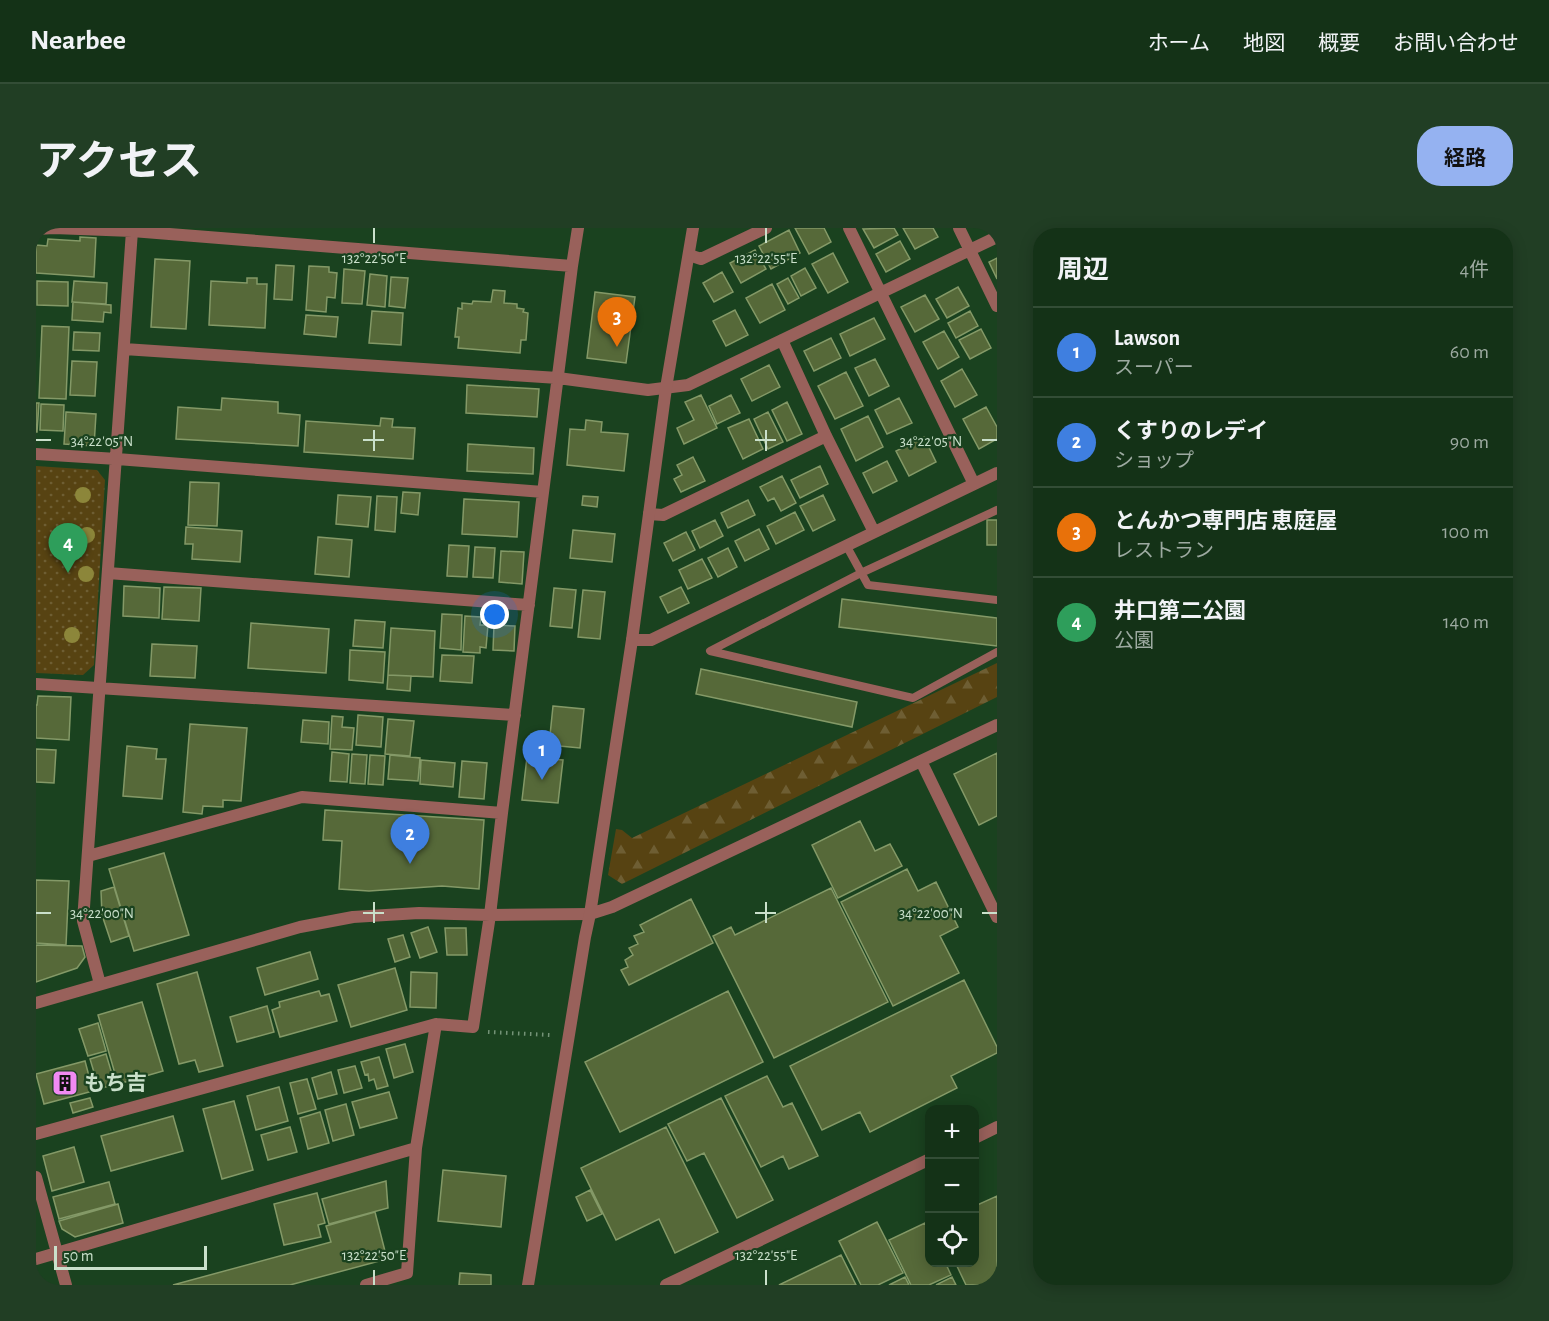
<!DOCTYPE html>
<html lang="ja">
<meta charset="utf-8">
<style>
body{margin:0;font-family:"Alegreya Sans","Noto Sans JP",sans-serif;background:#213e24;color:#f1f3f6}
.controls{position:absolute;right:18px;bottom:18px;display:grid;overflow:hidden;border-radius:12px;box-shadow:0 3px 15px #0003}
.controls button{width:54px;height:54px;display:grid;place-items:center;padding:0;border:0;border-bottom:2px solid #334d36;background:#143217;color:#f1f3f6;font:30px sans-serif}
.scale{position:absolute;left:18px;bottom:15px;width:153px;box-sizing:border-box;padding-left:6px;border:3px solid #cae0cb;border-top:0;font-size:16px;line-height:21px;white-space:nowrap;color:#cae0cb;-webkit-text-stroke:4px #1a421f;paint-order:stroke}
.you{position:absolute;left:459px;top:387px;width:21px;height:21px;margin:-15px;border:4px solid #fff;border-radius:50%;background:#1a73e8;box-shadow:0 0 0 9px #1a73e833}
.badge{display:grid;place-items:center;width:39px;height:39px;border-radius:50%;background:#95b2f1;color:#fff;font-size:20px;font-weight:700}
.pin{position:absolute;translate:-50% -50px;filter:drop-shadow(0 2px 3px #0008)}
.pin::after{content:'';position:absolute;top:32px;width:21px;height:18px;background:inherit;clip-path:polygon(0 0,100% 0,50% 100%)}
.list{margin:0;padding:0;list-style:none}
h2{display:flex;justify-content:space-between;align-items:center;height:78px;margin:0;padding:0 24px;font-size:26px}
h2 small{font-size:20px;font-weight:400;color:#9daaa1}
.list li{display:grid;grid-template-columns:39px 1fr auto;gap:18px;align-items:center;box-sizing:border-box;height:90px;padding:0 24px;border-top:2px solid #334d36}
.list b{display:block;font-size:22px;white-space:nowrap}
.list p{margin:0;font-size:20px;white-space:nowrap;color:#9daaa1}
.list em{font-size:20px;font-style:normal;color:#9daaa1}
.icon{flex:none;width:33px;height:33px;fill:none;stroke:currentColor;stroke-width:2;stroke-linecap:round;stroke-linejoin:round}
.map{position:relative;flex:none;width:961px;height:1057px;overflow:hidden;border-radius:24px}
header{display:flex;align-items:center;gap:36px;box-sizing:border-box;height:84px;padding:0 30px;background:#143217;border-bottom:2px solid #334d36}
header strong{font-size:28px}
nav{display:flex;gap:33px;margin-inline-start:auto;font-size:21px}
.intro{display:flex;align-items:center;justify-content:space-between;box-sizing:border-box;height:144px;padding:0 36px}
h1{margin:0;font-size:42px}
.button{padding:15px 27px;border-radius:24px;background:#95b2f1;color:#111;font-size:21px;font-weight:700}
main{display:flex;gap:36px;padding:0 36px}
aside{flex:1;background:#143217;border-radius:24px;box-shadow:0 3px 15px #0003}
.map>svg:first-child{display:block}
</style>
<header>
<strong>Nearbee</strong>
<nav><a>ホーム</a><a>地図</a><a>概要</a><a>お問い合わせ</a></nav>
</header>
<div class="intro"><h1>アクセス</h1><a class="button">経路</a></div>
<main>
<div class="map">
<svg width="961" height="1057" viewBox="0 0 961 1057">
<defs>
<pattern id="forest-firs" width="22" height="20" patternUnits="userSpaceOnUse" patternTransform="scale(1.5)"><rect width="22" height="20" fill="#574312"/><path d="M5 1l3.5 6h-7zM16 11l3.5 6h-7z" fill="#6e5e33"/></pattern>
<pattern id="park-dots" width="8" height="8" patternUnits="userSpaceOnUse" patternTransform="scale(1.5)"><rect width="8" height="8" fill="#574312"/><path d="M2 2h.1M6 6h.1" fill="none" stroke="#6e5e33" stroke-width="1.8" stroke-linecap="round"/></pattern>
</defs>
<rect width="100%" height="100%" fill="#1a421f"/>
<path fill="url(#forest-firs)" d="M 961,435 L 961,469 L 586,656 L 572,647 L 580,601 L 586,602 L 596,610 Z"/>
<path fill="url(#park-dots)" d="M 0,238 L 61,242 L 69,252 L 58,437 L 47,447 L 0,445 Z"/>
<path fill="#566939" stroke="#849967" stroke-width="1.5" d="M 759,0 L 788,0 L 795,14 L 773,26 Z
M 858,0 L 862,7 L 838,20 L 827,1 Z
M 867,0 L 897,0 L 902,9 L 879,21 Z
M 753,2 L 764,25 L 735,41 L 723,18 Z
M 44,9 L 60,10 L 58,49 L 0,45 L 0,17 L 11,18 L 12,11 L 44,13 Z
M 864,13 L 874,31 L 850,44 L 840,26 Z
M 719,22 L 730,41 L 705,55 L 694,35 Z
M 797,25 L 812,54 L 792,65 L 776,36 Z
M 961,30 L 961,51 L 953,34 Z
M 119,31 L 154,33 L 150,101 L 115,99 Z
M 240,37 L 258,38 L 256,72 L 238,71 Z
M 273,38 L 293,39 L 293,44 L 301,45 L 299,70 L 291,69 L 290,84 L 270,82 Z
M 769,40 L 780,60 L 765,68 L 755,48 Z
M 308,41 L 329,43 L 326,76 L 306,75 Z
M 686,44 L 697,64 L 678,74 L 667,55 Z
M 334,46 L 351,48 L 349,79 L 331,77 Z
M 355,49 L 372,50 L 369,80 L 353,78 Z
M 211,50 L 221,50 L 221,56 L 231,56 L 229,100 L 173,97 L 175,53 L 211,55 Z
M 752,50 L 763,70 L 752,76 L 741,56 Z
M 1,53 L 32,54 L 32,78 L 1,77 Z
M 38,53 L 71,55 L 70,76 L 36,74 Z
M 736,56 L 749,82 L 724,95 L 710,70 Z
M 922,59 L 933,78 L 911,90 L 900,71 Z
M 457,62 L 469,63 L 468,75 L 481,76 L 481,80 L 488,81 L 487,84 L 492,85 L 490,112 L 485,112 L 484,125 L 422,120 L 423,109 L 419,109 L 422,80 L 426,81 L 426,75 L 436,76 L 437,73 L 455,74 Z
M 559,64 L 599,69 L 590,135 L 551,130 Z
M 889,67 L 903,91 L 879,104 L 865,79 Z
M 37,74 L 75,77 L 75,85 L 68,84 L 67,94 L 36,92 Z
M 699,82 L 712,107 L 690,118 L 677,93 Z
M 336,83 L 367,85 L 365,117 L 333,115 Z
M 934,83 L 942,98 L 920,110 L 912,95 Z
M 270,87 L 302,89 L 300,109 L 268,106 Z
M 838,90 L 849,111 L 814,128 L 804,106 Z
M 6,98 L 33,99 L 30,171 L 3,170 Z
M 945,101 L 955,120 L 934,131 L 923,112 Z
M 908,103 L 923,129 L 902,141 L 887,114 Z
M 38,104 L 64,105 L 63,123 L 37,122 Z
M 795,110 L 805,130 L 778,143 L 768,123 Z
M 839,131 L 853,158 L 833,168 L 819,140 Z
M 36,133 L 61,134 L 59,168 L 34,167 Z
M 733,137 L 744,159 L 716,173 L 705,151 Z
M 926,141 L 941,167 L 919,179 L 905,153 Z
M 810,144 L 827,178 L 799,191 L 782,158 Z
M 431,157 L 503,161 L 501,189 L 430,185 Z
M 665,167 L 681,200 L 648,216 L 641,200 L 658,192 L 649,174 Z
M 695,167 L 704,185 L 681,196 L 673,178 Z
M 186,170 L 242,174 L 242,185 L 264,187 L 262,218 L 140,211 L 142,179 L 185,182 Z
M 863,170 L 876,195 L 851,206 L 839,182 Z
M 751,174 L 766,206 L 751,213 L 736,182 Z
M 0,175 L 3,175 L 1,204 L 0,204 Z
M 5,176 L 28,177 L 27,203 L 4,202 Z
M 950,179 L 961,199 L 961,211 L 943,221 L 927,191 Z
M 30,184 L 60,186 L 58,218 L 28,216 Z
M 732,184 L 747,214 L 732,221 L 718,191 Z
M 832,188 L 847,219 L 820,233 L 805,201 Z
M 345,190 L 357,191 L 356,199 L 379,200 L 377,231 L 268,224 L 270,193 L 344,198 Z
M 713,191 L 727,221 L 707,231 L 692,200 Z
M 550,192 L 566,194 L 565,204 L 592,206 L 588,243 L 531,237 L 534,201 L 549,202 Z
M 888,209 L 900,234 L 873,248 L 860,223 Z
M 432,216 L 498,220 L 497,246 L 431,243 Z
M 657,229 L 669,253 L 645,264 L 638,251 L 646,247 L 641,237 Z
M 851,233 L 861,253 L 837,265 L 827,245 Z
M 784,238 L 792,256 L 764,270 L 755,252 Z
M 746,248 L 760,275 L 745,283 L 738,270 L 732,273 L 724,259 Z
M 154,254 L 183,255 L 181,298 L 152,297 Z
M 367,264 L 384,265 L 382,287 L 365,285 Z
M 302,267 L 335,269 L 332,299 L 300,296 Z
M 787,267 L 799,292 L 777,303 L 764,278 Z
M 341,268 L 361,269 L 359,304 L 339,302 Z
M 547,268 L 562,269 L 561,279 L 546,277 Z
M 428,271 L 483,274 L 481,309 L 426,306 Z
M 712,272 L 719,287 L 692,300 L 685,285 Z
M 759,284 L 768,302 L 740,316 L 731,298 Z
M 679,292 L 687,308 L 664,320 L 656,303 Z
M 951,292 L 961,292 L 961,317 L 951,317 Z
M 150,299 L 206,303 L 204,334 L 156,331 L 157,316 L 149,316 Z
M 723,301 L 733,321 L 709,333 L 699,313 Z
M 537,302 L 579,306 L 576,334 L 534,330 Z
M 650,304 L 659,322 L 637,333 L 628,315 Z
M 282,309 L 316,312 L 313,349 L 279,346 Z
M 413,317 L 433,318 L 431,349 L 411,348 Z
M 439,319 L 459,320 L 457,350 L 437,349 Z
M 692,320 L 701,339 L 682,349 L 672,330 Z
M 465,323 L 488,324 L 486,356 L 463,354 Z
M 666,331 L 676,350 L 652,361 L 643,342 Z
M 88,358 L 124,360 L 123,390 L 87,388 Z
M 128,359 L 165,360 L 163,393 L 126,391 Z
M 645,359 L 653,375 L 632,385 L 624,369 Z
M 518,360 L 540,362 L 536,400 L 514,398 Z
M 547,362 L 569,364 L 564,411 L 542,409 Z
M 806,371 L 961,390 L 961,418 L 803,399 Z
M 406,386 L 426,387 L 425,422 L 404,420 Z
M 429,388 L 445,389 L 444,397 L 452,397 L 450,420 L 444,419 L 444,425 L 427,424 Z
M 319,392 L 349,394 L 347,420 L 317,418 Z
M 215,395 L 293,401 L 290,445 L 212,440 Z
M 458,397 L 479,398 L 478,423 L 457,422 Z
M 355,400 L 399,403 L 397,449 L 352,447 Z
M 116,416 L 161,418 L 159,450 L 114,448 Z
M 314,422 L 349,424 L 347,455 L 313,452 Z
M 406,427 L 438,428 L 436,455 L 404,453 Z
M 665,441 L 821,474 L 816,499 L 660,466 Z
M 352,447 L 375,448 L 374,463 L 351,461 Z
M 2,468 L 35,469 L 33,512 L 0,510 L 0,477 L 1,477 Z
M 517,478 L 548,481 L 544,520 L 513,517 Z
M 322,487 L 347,489 L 345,519 L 320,517 Z
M 296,488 L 307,489 L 306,499 L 318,500 L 316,522 L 294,521 Z
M 352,491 L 378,493 L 374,528 L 349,526 Z
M 267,492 L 293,494 L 292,516 L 265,514 Z
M 154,496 L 211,500 L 205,573 L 187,572 L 187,579 L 167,578 L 166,586 L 147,584 Z
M 91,518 L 121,521 L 120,531 L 130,531 L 126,571 L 87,568 Z
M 0,521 L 20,522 L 18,555 L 0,554 Z
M 296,524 L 313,526 L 311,554 L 294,553 Z
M 961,525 L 961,588 L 943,597 L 918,546 Z
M 316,526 L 331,527 L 329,556 L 314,555 Z
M 334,527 L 349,528 L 347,557 L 332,556 Z
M 354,527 L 384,530 L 382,553 L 352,551 Z
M 491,529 L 527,532 L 522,575 L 486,572 Z
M 385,532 L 419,535 L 417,559 L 384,556 Z
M 426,533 L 451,535 L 448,571 L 423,569 Z
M 289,582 L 448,592 L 443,661 L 406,658 L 333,663 L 303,661 L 306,613 L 287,612 Z
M 824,593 L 839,623 L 854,616 L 866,638 L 802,670 L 776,617 Z
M 128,625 L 153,707 L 98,723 L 73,641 Z
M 871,641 L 882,663 L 900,654 L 922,699 L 904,708 L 923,745 L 857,778 L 805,674 Z
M 0,652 L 33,653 L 30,717 L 0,715 Z
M 78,659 L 93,708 L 75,714 L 66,687 L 65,663 Z
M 795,660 L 852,774 L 738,830 L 677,708 L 695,699 L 699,707 Z
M 655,671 L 677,715 L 593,757 L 585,742 L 592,739 L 589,732 L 597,727 L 593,720 L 602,716 L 598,708 L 608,704 L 604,697 Z
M 392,699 L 401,724 L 384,730 L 375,705 Z
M 409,700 L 430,700 L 431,727 L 411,727 Z
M 367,707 L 374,729 L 359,734 L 352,711 Z
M 0,717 L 46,718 L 49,729 L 41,740 L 0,754 Z
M 274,724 L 282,751 L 229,767 L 221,740 Z
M 359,740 L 371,782 L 315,799 L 302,757 Z
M 161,744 L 187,838 L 163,844 L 159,832 L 143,836 L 121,756 Z
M 375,744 L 401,745 L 400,780 L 374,779 Z
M 928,752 L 961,819 L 961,825 L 915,848 L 921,860 L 834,904 L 824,884 L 786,902 L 754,838 Z
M 283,763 L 285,768 L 293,766 L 301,793 L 244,809 L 236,782 L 244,779 L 243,774 Z
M 692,763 L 727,834 L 584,904 L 549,834 Z
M 106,774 L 127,843 L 82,856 L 62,787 Z
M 231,778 L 238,804 L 201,814 L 194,789 Z
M 62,795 L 70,823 L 52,828 L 43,801 Z
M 369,816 L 377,844 L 358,850 L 350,821 Z
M 70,826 L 79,856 L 63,861 L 54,831 Z
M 343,829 L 352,858 L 341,861 L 338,851 L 333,853 L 332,846 L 329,847 L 325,834 Z
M 49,833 L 57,863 L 8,876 L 0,846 Z
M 319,838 L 326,860 L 308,865 L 302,842 Z
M 295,844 L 301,866 L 282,871 L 276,850 Z
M 731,848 L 747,879 L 756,875 L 782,928 L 753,941 L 747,928 L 725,939 L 689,868 Z
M 271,851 L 280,881 L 262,886 L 254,855 Z
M 243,859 L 252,893 L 220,902 L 211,868 Z
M 353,864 L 361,890 L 324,900 L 316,874 Z
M 54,870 L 57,879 L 37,885 L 34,875 Z
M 685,870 L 737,972 L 701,990 L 668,925 L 651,933 L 632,896 Z
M 198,873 L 217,942 L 186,951 L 167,881 Z
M 310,876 L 318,907 L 297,913 L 289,882 Z
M 284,884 L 293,915 L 272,921 L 264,890 Z
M 137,888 L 147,923 L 75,943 L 65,908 Z
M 254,899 L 261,924 L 232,932 L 225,907 Z
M 630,899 L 682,1004 L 639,1025 L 623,991 L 580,1012 L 545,940 Z
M 38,919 L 48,954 L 16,963 L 7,928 Z
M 407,942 L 470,948 L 465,999 L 402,993 Z
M 350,953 L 352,980 L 293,996 L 286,971 Z
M 73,954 L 79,976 L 23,991 L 17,969 Z
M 554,962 L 566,986 L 551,993 L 540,969 Z
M 281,965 L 289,995 L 282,997 L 285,1009 L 248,1017 L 238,976 Z
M 961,968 L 961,1057 L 930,1057 L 919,1034 L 939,1034 L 939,978 Z
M 82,976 L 87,995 L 39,1009 L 26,1001 L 23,993 Z
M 339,984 L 351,1031 L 254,1057 L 137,1057 L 295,1014 L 290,998 Z
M 841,994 L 867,1045 L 842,1057 L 825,1057 L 803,1013 Z
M 889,995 L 894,1003 L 894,1034 L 909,1034 L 915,1047 L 893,1057 L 875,1057 L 853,1012 Z
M 805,1027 L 820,1057 L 743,1057 Z
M 424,1045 L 455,1047 L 455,1057 L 423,1057 Z
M 869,1049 L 873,1057 L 853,1057 Z
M 916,1049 L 920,1057 L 900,1057 Z"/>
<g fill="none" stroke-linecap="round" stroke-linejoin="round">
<path stroke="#749377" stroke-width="4" stroke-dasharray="1.5 4.5" stroke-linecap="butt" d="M 452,804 L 514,807"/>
<path stroke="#99615b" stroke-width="8" d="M 961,282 L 825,345 L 674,423 L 877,470 L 961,424
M 810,317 L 832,357 L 961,372"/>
<path stroke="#99615b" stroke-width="12" d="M 813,0 L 938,256
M 923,0 L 961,78
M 0,1 L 18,0 L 96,3 L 536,38
M 653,27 L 665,31 L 730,0
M 746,112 L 790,208 L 838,304
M 88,121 L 522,150 L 612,162 L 652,157 L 961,9
M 0,226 L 81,231 L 507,264
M 613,286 L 627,287 L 790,208
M 72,345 L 493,377
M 596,412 L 615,412 L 961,245
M 0,456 L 479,487
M 52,628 L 266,569 L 466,585
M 64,756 L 47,693 L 96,3
M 0,775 L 264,699 L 317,689 L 383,685 L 454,687 L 554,686
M 0,906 L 400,796 L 437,799 L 454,687 L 466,585 L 536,38 L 542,0
M 0,949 L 30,1057
M 0,1031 L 380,920
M 330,1057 L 371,1045 L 380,920 L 400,796"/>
<path stroke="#99615b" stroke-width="12" d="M 885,533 L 961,689
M 554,686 L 576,679 L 961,497
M 939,910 L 961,899
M 492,1057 L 549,709 L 554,686 L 596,412 L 630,160 L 657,0
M 630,1057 L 894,931"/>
</g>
<g fill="#8c863a">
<circle cx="47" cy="267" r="8"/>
<circle cx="51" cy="307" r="8"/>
<circle cx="50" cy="346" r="8"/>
<circle cx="36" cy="407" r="8"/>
</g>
<path fill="none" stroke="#cae0cb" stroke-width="2" d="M 338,0 L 338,15M 730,0 L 730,15M 338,202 L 338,223M 730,202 L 730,223M 0,212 L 15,212M 327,212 L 348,212M 719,212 L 740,212M 946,212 L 961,212M 338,674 L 338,695M 730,674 L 730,695M 0,685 L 15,685M 327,685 L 348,685M 719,685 L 740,685M 946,685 L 961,685M 338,1042 L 338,1057M 730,1042 L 730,1057"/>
<defs>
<g id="building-square" transform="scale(1.35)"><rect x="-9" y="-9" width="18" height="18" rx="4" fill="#f28af3" stroke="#1a421f"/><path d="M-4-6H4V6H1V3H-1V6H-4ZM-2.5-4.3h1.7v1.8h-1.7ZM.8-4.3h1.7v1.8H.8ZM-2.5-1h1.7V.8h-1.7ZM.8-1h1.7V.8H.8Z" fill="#111"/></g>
</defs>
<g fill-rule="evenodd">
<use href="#building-square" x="29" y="855"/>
</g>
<g text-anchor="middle" stroke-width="4.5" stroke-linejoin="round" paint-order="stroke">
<g font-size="21" font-weight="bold" fill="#cae0cb" stroke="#1a421f" text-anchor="start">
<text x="48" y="862">もち吉</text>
</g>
</g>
<g font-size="15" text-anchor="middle" fill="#cae0cb" stroke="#1a421f" stroke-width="4.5" stroke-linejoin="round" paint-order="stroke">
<text x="338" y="35">132°22'50"E</text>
<text x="730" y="35">132°22'55"E</text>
<text x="66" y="218">34°22'05"N</text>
<text x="895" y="218">34°22'05"N</text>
<text x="66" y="690">34°22'00"N</text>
<text x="895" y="690">34°22'00"N</text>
<text x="338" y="1032">132°22'50"E</text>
<text x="730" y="1032">132°22'55"E</text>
</g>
</svg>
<div class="controls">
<button>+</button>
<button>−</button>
<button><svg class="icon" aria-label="locate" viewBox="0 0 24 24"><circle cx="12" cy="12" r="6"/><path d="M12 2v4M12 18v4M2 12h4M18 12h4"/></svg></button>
</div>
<div class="scale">50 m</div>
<div class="you"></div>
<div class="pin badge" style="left:506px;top:552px;background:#3f7fe0">1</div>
<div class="pin badge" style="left:374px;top:636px;background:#3f7fe0">2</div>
<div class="pin badge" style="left:581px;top:119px;background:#e8710a">3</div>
<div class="pin badge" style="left:32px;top:345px;background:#2e9e5b">4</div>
</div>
<aside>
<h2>周辺<small>4件</small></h2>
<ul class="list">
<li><span class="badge" style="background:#3f7fe0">1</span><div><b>Lawson</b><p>スーパー</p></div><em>60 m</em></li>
<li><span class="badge" style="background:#3f7fe0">2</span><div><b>くすりのレデイ</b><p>ショップ</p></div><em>90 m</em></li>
<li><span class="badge" style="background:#e8710a">3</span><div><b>とんかつ専門店 恵庭屋</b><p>レストラン</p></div><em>100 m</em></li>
<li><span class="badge" style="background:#2e9e5b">4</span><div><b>井口第二公園</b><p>公園</p></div><em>140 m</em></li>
</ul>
</aside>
</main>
